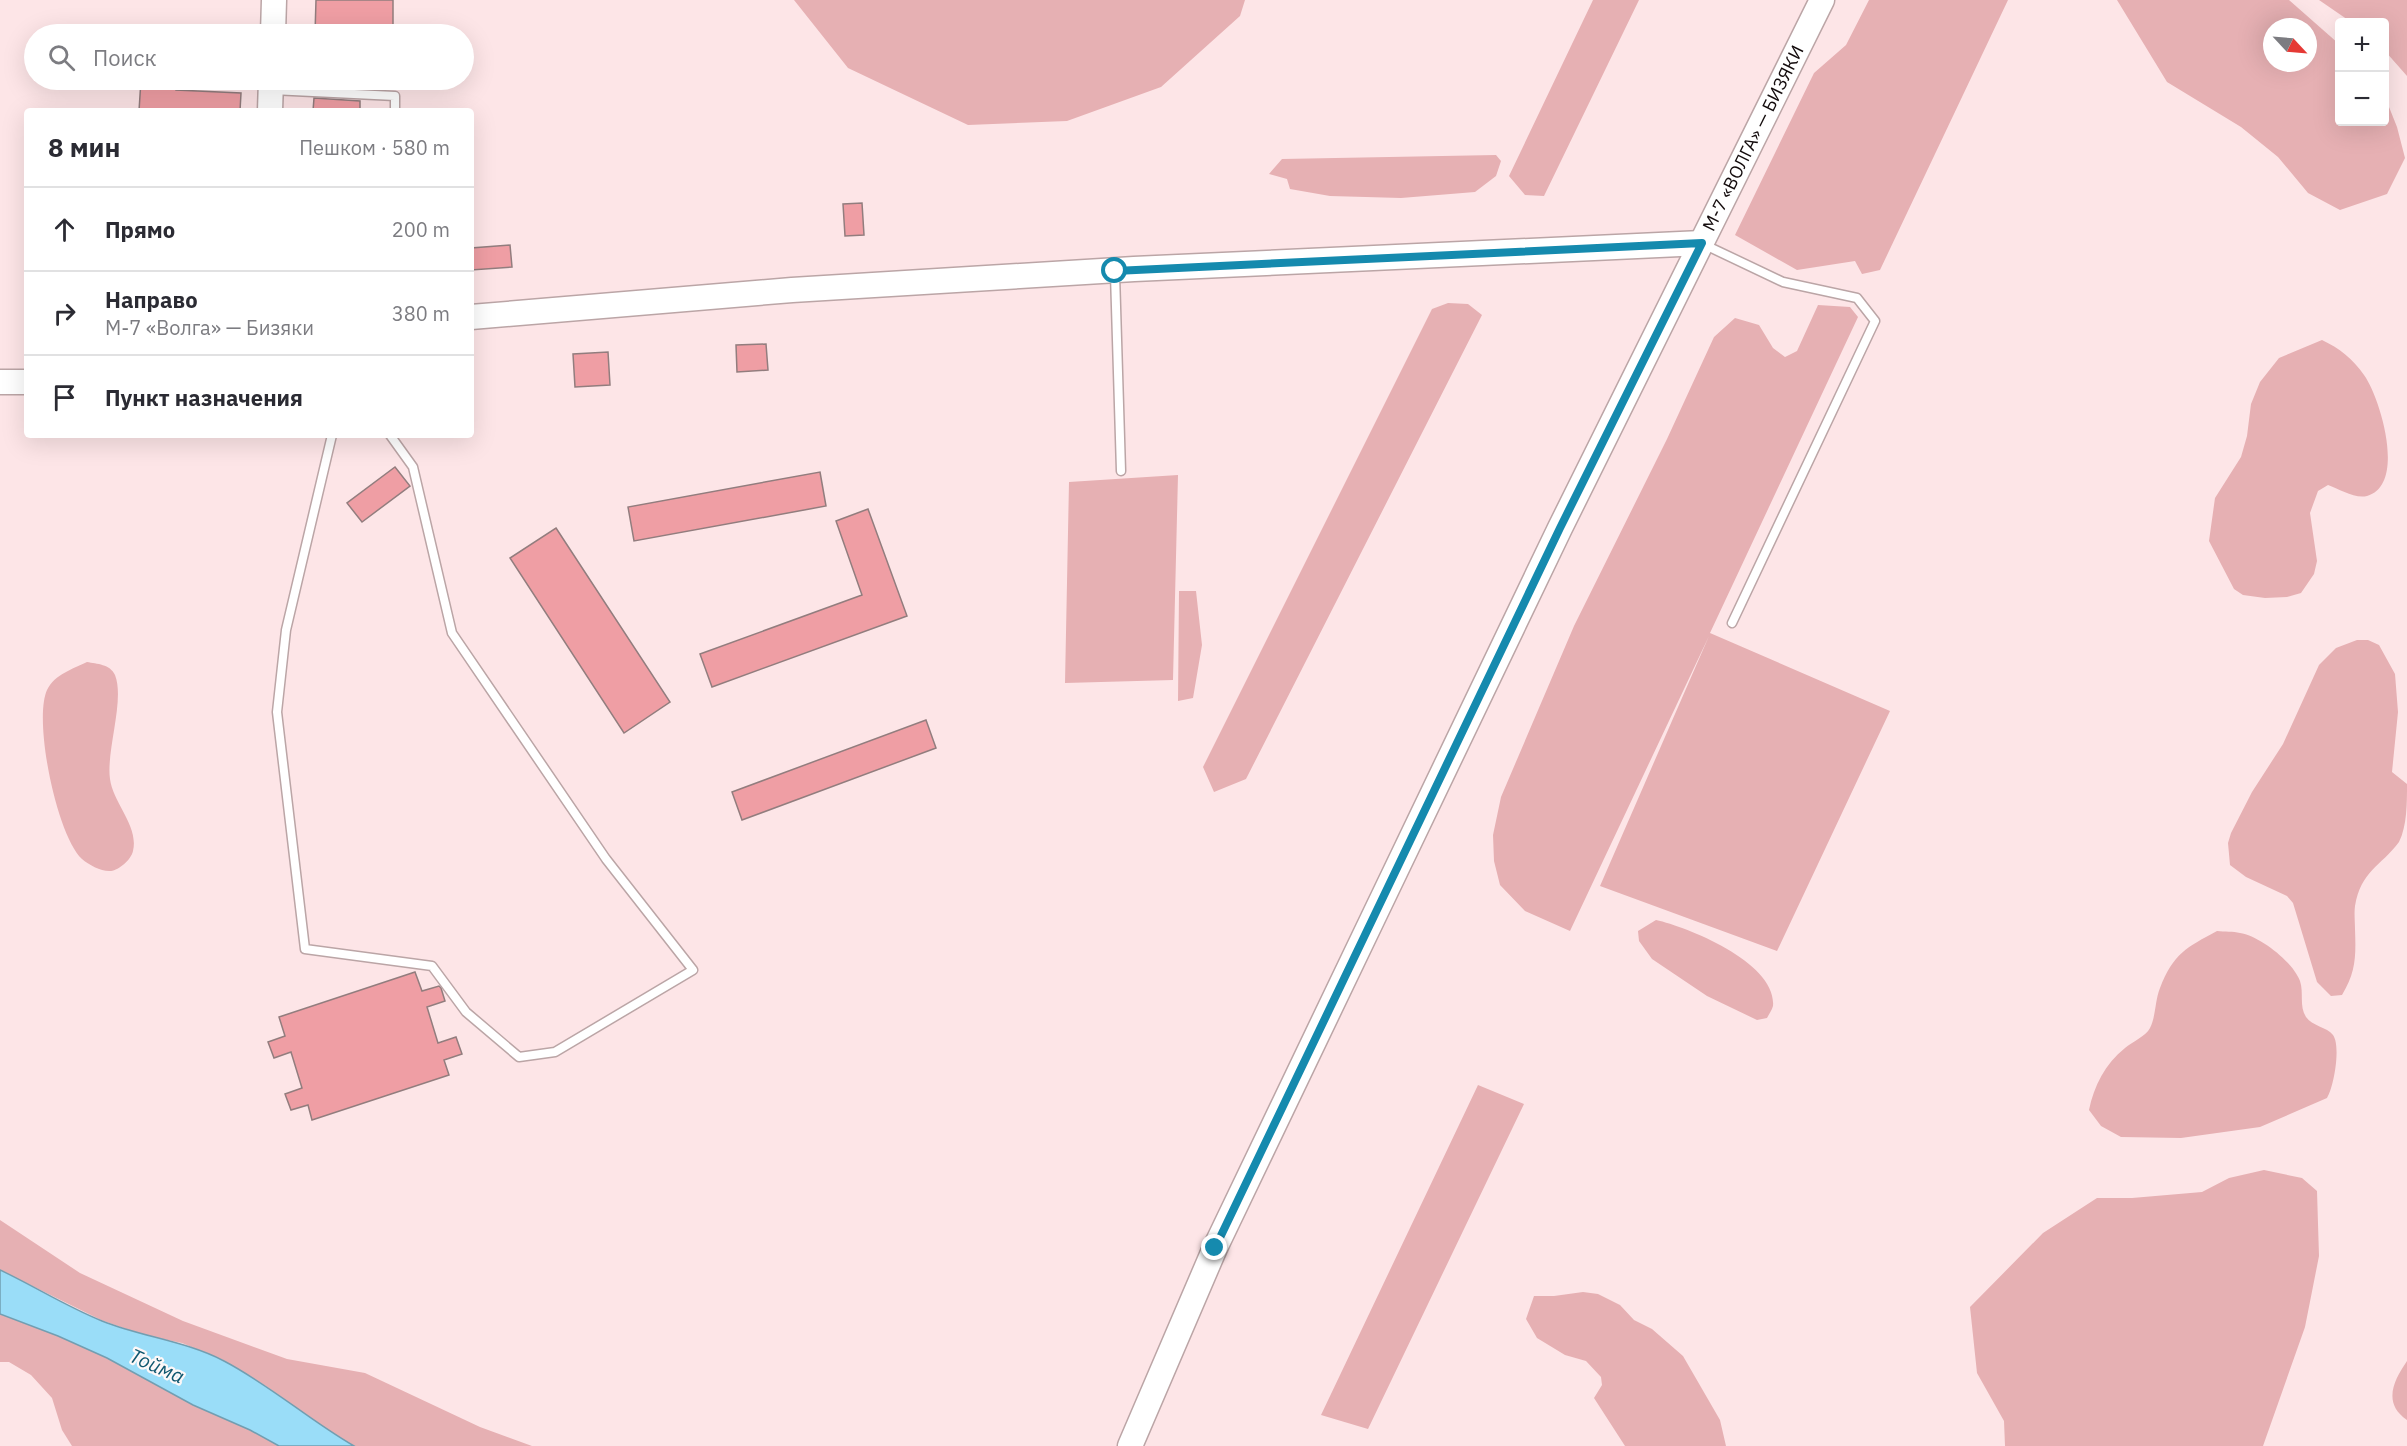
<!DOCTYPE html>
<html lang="ru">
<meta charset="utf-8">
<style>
body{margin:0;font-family:"IBM Plex Sans",sans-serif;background:#f2f2f3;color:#2b2b33}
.controls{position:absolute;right:18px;top:18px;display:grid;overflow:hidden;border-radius:6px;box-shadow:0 6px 24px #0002}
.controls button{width:54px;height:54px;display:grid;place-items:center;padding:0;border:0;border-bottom:2px solid #e1e1e2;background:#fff;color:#2b2b33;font:30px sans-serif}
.compass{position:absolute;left:2263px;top:18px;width:54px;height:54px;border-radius:50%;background:#fff;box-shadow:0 6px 24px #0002;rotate:116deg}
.stop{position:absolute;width:18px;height:18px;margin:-14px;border:4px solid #158aae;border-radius:50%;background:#fff}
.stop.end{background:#158aae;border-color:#fff;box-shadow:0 2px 6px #0008}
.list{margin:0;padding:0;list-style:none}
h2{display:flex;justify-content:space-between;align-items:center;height:78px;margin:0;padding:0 24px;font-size:26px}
h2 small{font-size:20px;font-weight:400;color:#7c7c81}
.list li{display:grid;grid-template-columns:39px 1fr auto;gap:18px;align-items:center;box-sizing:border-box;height:84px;padding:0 24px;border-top:2px solid #e1e1e2}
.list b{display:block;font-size:22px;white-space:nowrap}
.list p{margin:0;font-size:20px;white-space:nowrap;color:#7c7c81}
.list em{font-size:20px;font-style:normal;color:#7c7c81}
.icon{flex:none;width:33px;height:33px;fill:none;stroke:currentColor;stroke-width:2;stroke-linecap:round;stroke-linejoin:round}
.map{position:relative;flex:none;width:2407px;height:1446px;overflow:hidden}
.search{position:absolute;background:#fff;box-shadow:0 6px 24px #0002;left:24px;top:24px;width:450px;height:66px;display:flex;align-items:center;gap:15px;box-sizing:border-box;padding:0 21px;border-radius:33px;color:#7c7c81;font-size:22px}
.panel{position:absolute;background:#fff;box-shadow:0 6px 24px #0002;left:24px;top:108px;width:450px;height:330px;border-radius:6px}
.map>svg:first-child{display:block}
</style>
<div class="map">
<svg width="2407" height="1446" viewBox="0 0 2407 1446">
<rect width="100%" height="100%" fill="#fde5e7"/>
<path fill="#e6b0b3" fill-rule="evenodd" d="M 794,0 L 1245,0 L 1240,16 L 1161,87 L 1067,121 L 968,125 L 848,68 Z
M 1593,0 L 1639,0 L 1544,196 L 1525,195 L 1509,176 Z
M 1869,0 L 2008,0 L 1880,270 L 1862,274 L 1855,261 L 1797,270 L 1735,235 L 1814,73 L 1846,45 Z
M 2117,0 L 2289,0 L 2339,44 L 2340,122 L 2384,122 L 2385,97 L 2397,127 L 2405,158 L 2387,194 L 2340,210 L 2308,193 L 2278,157 L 2241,127 L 2167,82 ZM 2272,27 L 2308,27 L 2308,63 L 2272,63 Z
M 2319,0 L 2407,0 L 2407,76 L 2385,51 L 2384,22 L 2351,22 Z
M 1496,155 L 1501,161 L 1496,176 L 1475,192 L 1401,198 L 1330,196 L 1290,189 L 1287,179 L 1269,174 L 1282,159 Z
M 1448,303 L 1468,304 L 1482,315 L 1246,779 L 1214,792 L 1203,767 L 1432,309 Z
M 1818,305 L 1850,307 L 1858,317 L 1710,633 L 1890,711 L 1777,951 L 1600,886 L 1709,636 L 1570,931 L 1525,911 L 1500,885 L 1494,861 L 1493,835 L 1501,797 L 1574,626 L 1667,439 L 1714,337 L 1735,318 L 1759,325 L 1773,348 L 1785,357 L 1797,351 Z
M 2322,340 C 2339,348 2353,359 2364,375 C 2380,397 2407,485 2367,496 C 2355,499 2339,489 2328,485 L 2318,491 L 2310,513 L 2317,561 L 2314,574 L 2301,593 L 2287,597 L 2265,598 L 2243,595 L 2234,589 L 2209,541 L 2215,498 L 2241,457 L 2247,436 L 2251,404 L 2260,382 L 2279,358 Z
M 1178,475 L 1173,680 L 1065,683 L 1069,482 Z
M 1179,591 L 1196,591 L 1202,645 L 1193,698 L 1178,701 Z
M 2357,640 L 2368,640 L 2379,645 L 2395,674 L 2398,712 L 2392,772 L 2407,784 C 2407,803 2407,826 2399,842 C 2380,867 2361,871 2355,906 C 2354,913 2355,922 2355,929 C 2356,956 2356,972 2342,995 L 2331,996 L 2317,982 L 2293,903 L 2287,896 L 2246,877 L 2230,865 L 2228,843 L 2231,833 L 2252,792 L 2283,744 L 2319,665 L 2336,648 Z
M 87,662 C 97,664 110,664 115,675 C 125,700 106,751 110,779 C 113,803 139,826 133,851 C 131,860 119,870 111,871 C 102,872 89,865 82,859 C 57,836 33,721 47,690 C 55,674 73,669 87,662 Z
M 1656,920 C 1688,927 1777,963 1773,1006 C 1772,1010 1769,1014 1767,1018 L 1757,1020 L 1707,996 L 1652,959 L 1639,941 L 1638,931 Z
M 2217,931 C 2225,932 2233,931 2240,933 C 2260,936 2293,962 2300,981 C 2304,993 2299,1006 2306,1017 C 2312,1026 2327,1027 2333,1035 C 2341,1046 2334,1087 2327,1098 L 2260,1127 L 2181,1138 L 2121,1137 L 2101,1126 L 2089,1110 C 2094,1086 2105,1064 2125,1048 C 2132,1042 2146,1036 2150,1028 C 2156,1016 2155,1000 2160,988 C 2173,954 2187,947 2217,931 Z
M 1478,1085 L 1524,1104 L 1368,1429 L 1321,1415 Z
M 2264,1170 L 2302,1178 L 2317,1191 L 2319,1256 L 2305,1327 L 2263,1446 L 2005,1446 L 2004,1421 L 1977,1373 L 1970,1307 L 2043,1233 L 2097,1198 L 2132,1198 L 2202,1192 L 2229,1178 Z
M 0,1220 L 80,1273 L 183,1321 L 287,1359 L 365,1373 L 480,1427 L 532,1446 L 354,1446 L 323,1428 L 266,1386 L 223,1360 L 182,1343 L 143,1335 L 101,1320 L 0,1270 Z
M 1583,1292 L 1598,1294 L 1620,1305 L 1634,1320 L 1652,1329 L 1683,1356 L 1720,1420 L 1726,1446 L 1625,1446 L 1594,1398 L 1602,1385 L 1601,1377 L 1586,1361 L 1565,1355 L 1537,1338 L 1526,1319 L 1534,1296 L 1554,1296 Z
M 0,1314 L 58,1336 L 107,1358 L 193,1405 L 250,1430 L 279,1446 L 72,1446 L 62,1430 L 52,1398 L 31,1375 L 9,1362 L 0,1362 Z
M 2407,1361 L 2407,1420 C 2382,1403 2394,1380 2407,1361 Z"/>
<path fill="#9addf8" stroke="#729eb1" stroke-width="1.5" d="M 0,1270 C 34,1286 67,1307 102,1321 C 142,1337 186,1341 224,1361 C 270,1385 309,1420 354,1446 L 279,1446 L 250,1430 L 193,1405 L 107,1358 L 58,1336 L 0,1314 Z"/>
<path fill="#ef9ea4" stroke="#927d7e" stroke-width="1.5" d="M 316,0 L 393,0 L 393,26 L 363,26 L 363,34 L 315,34 Z
M 141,80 L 177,80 L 176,90 L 241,93 L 240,111 L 139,111 Z
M 315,80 L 361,80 L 361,88 L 315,86 Z
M 314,98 L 360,101 L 360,111 L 313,111 Z
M 862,203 L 864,235 L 845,236 L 843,204 Z
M 510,245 L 512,267 L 471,270 L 471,248 Z
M 766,344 L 768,370 L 737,372 L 736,345 Z
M 608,352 L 610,385 L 575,387 L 573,354 Z
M 395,467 L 410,486 L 362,522 L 347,503 Z
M 820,472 L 826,506 L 634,541 L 628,507 Z
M 868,509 L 907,616 L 712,687 L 700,654 L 862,595 L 836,521 Z
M 556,528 L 670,702 L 624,733 L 510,558 Z
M 926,720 L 936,748 L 742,820 L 732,792 Z
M 415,972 L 422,991 L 439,986 L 441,988 L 445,1001 L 427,1007 L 438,1043 L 456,1037 L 462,1054 L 444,1060 L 449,1075 L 312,1120 L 308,1105 L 291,1110 L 285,1094 L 302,1088 L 291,1052 L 274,1058 L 268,1042 L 285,1036 L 279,1017 Z"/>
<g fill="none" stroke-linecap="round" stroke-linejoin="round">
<g stroke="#bba5a6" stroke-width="11">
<path id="lane" d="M 272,90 L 395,96 L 395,111
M 1703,244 L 1783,282 L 1857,298 L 1875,321 L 1732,623
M 1115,274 L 1121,471
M 332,435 L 286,630 L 277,712 L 305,949 L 432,966 L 466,1012 L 519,1057 L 555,1052 L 693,970 L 606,859 L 452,633 L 413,467 L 390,435"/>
</g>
<g stroke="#bba5a6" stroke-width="27">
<g id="secondary">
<path d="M 273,34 L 274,0"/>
<path d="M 270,111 L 271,80"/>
<path d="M 471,317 L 792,290 L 1134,269 L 1702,243"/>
<path d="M 0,382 L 27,382"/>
<path id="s1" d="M 1130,1446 L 1215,1248 L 1374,916 L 1560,528 L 1822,0"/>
</g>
</g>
<use href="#lane" stroke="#fff" stroke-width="8"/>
<use href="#secondary" stroke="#fff" stroke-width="24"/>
</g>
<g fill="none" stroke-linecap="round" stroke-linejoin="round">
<path stroke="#158aae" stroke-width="8" d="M 1115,271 L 1702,243 L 1560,528 L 1215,1248"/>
</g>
<g text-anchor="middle" stroke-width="4.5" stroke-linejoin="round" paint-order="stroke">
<g font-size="18" fill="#130b0c" stroke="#fdf8f8">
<text dy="6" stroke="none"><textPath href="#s1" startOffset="1449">М-7 «ВОЛГА» — БИЗЯКИ</textPath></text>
</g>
<g font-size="20" font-style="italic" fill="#0f576f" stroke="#fdf8f8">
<text transform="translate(157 1366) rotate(24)" y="7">Тойма</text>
</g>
</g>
</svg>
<div class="controls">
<button>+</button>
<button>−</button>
</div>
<svg class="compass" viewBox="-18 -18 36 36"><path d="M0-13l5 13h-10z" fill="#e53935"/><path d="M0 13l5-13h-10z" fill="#7c7c81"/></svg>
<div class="stop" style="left:1115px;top:271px"></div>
<div class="stop end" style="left:1215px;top:1248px"></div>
<div class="search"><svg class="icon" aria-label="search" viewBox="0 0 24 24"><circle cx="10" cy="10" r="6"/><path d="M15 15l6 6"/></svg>Поиск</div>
<section class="panel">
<h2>8 мин<small>Пешком · 580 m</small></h2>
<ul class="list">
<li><svg class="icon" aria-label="ahead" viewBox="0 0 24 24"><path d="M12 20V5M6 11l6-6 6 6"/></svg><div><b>Прямо</b></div><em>200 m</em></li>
<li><svg class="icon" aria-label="right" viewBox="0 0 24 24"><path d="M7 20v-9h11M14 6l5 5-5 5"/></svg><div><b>Направо</b><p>М-7 «Волга» — Бизяки</p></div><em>380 m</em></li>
<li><svg class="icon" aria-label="arrive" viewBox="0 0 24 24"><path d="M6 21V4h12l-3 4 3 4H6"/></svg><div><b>Пункт назначения</b></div></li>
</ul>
</section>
</div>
